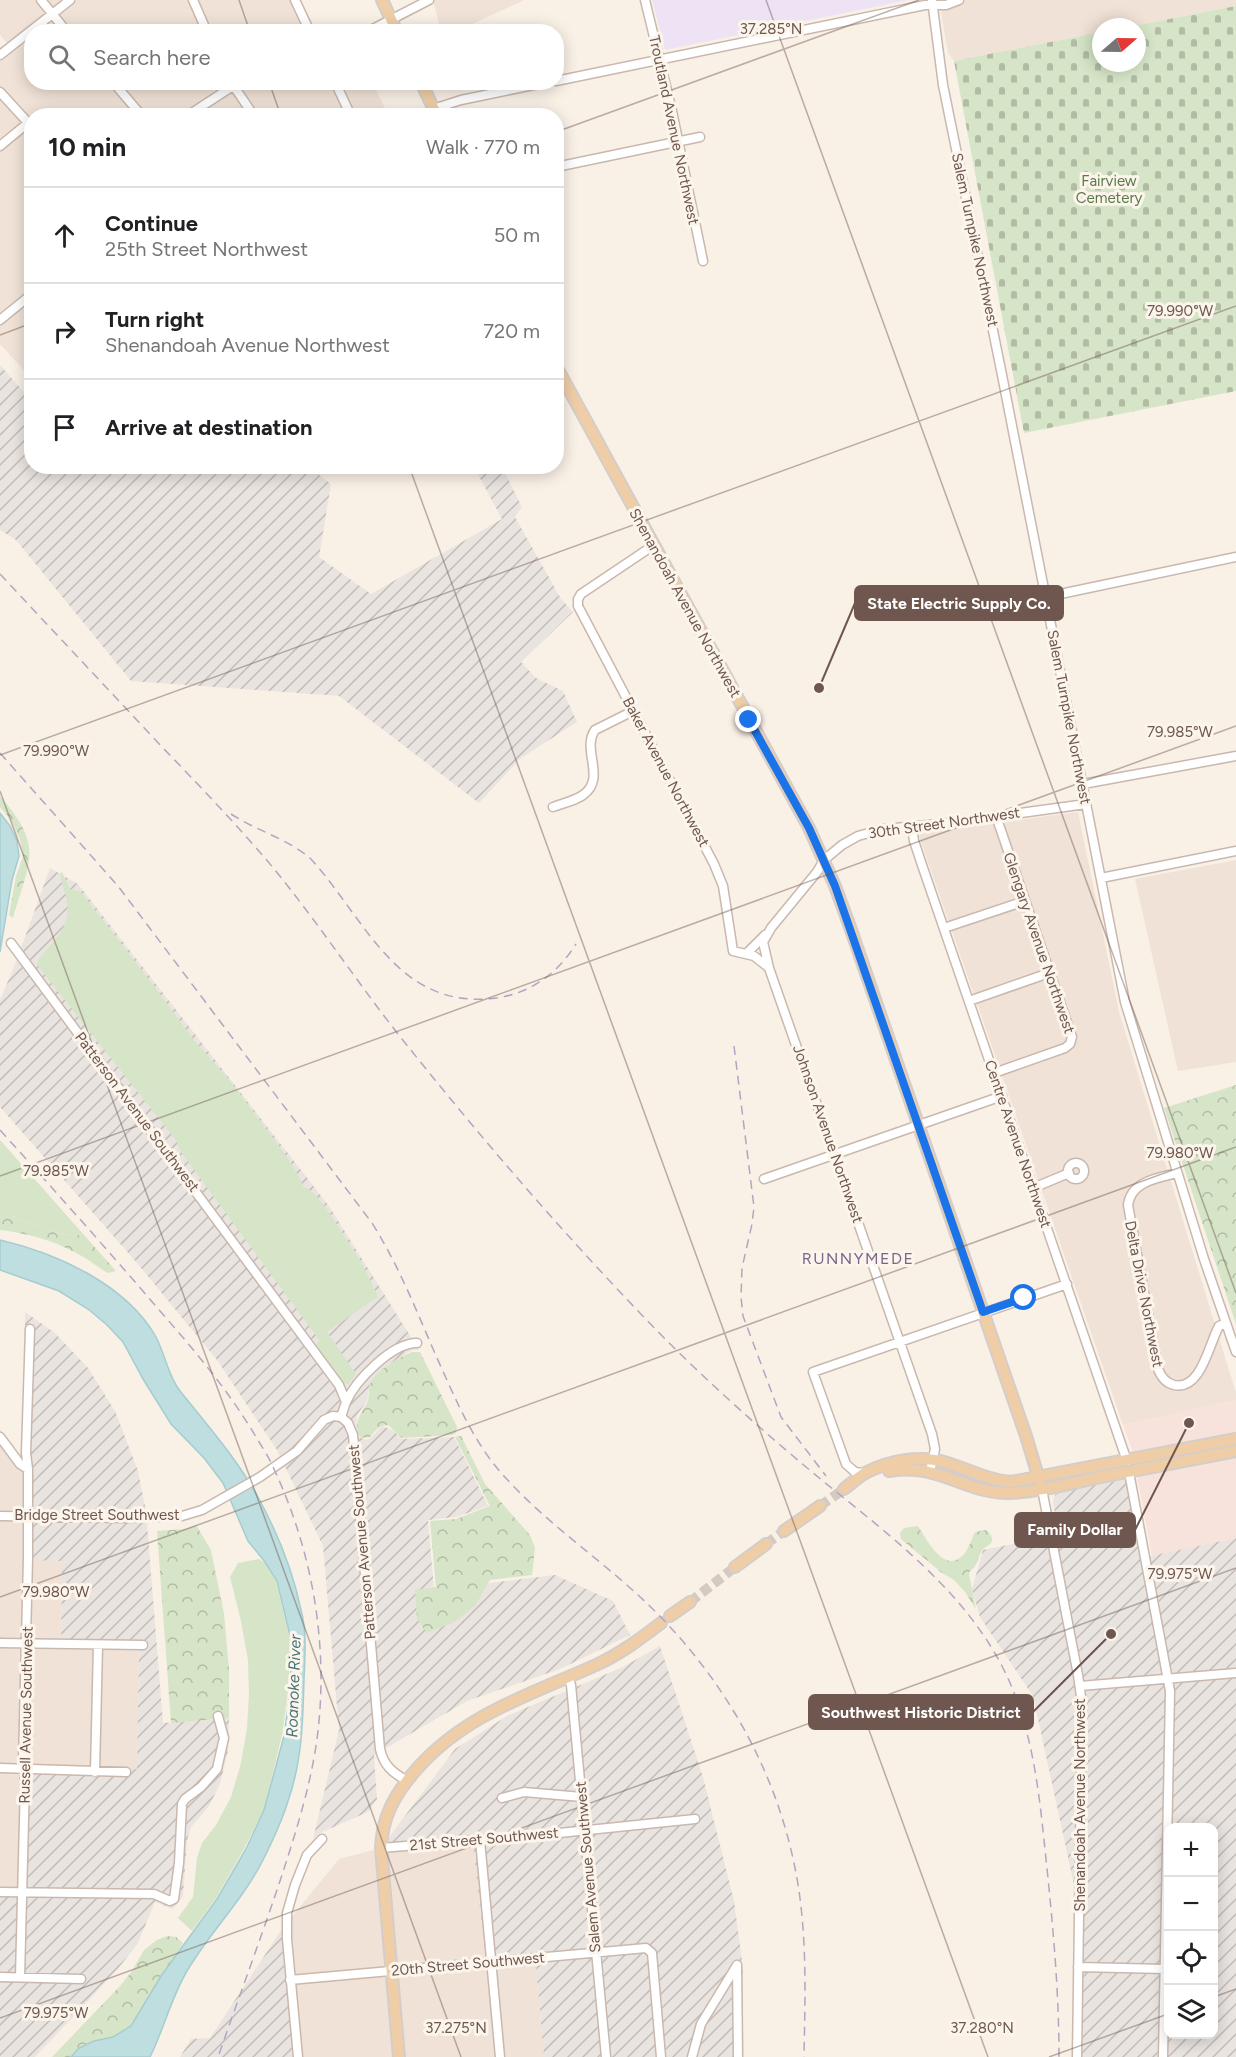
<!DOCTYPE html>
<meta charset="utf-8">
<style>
body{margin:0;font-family:Figtree,sans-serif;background:#f6f6f6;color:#202124}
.controls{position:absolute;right:18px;bottom:18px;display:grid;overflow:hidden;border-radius:12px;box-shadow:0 3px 15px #0003}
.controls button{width:54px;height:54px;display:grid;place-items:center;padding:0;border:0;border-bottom:2px solid #e0e0e0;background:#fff;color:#202124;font:30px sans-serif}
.compass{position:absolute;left:1092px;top:18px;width:54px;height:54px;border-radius:50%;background:#fff;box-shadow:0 3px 15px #0003;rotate:70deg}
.stop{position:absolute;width:18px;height:18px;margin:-14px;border:4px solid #1a73e8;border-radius:50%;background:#fff}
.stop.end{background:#1a73e8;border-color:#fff;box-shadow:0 2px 6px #0008}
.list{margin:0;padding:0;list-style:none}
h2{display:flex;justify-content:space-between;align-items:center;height:78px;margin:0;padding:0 24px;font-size:26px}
h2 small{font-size:20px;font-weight:400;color:#757577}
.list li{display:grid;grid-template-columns:39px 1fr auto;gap:18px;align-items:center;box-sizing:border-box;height:96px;padding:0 24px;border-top:2px solid #e0e0e0}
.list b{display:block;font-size:22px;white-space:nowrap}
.list p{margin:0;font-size:20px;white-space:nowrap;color:#757577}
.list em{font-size:20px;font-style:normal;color:#757577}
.icon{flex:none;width:33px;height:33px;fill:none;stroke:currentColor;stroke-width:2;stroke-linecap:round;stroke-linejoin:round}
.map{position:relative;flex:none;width:1236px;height:2057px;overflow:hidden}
.search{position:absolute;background:#fff;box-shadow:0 3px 15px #0003;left:24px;top:24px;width:540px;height:66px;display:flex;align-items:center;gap:15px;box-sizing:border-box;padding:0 21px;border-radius:24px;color:#757577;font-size:22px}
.panel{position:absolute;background:#fff;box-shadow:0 3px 15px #0003;left:24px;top:108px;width:540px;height:366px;border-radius:24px}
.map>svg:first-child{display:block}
</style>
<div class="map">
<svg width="1236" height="2057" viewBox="0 0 1236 2057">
<defs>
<pattern id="industrial-furrows" width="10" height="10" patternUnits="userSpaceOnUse" patternTransform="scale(1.5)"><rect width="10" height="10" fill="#eae4e0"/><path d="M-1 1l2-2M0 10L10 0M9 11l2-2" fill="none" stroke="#c2bcb8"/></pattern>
<pattern id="forest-crowns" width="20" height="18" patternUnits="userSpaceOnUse" patternTransform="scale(1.5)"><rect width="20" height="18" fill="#d6e5c7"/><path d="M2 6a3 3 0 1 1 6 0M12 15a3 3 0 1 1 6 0" fill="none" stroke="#b2bca4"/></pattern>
<pattern id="cemetery-stones" width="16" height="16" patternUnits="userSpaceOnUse" patternTransform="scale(1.5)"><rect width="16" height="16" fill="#d6e5c7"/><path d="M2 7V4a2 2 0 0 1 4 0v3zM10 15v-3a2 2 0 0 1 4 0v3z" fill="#b2bca4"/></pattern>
</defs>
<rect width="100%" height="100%" fill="#f9f0e6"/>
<path fill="#f0e2d6" d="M 0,0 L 301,0 L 316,31 L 32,32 L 32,82 L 373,83 L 388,115 L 32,116 L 31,378 L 0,344 L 0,48 L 7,43 L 0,35 Z
M 433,0 L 524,0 L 455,32 L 441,31 Z
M 939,0 L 1236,0 L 1236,6 L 1128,27 L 1101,27 L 1101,32 L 954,61 L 948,53 Z
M 1078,812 L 1119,1012 L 1236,1393 L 1236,1400 L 1123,1425 L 918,833 Z
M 1236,860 L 1236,1062 L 1178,1071 L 1135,879 Z
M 0,1429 L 23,1464 L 62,1561 L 61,1647 L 139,1649 L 137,1770 L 21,1766 L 18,1888 L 0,1888 Z
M 473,1846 L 487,1971 L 536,1966 L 544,2057 L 293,2057 L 282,1929 L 339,1859 L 381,1848 Z"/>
<path fill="#f8e2dc" d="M 1236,1400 L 1236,1538 L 1152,1556 L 1132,1449 L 1123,1425 Z"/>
<path fill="url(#industrial-furrows)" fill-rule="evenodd" d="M 0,365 L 31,400 L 32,466 L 161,467 L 168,473 L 180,466 L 309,467 L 331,484 L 319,557 L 371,594 L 502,519 L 474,467 L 502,467 L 522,507 L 515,517 L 561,599 L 573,612 L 521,662 L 536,678 L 563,691 L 577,722 L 521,758 L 479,803 L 339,696 L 131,681 L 16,540 L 0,530 Z
M 50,868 L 78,884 L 329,1206 L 419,1350 L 412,1350 L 388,1365 L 370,1383 L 367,1401 L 357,1415 L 356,1431 L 359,1437 L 366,1440 L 371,1438 L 382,1426 L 394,1431 L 402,1439 L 454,1437 L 488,1506 L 456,1517 L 428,1520 L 434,1590 L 555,1575 L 613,1601 L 630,1635 L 560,1669 L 467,1701 L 374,1755 L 377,1799 L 368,1812 L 320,1833 L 313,1839 L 339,1730 L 323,1546 L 277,1450 L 217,1360 L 137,1263 L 0,1107 L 0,1000 L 16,962 Z
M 25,1312 L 55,1333 L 88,1368 L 115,1411 L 138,1471 L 146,1511 L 163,1723 L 229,1718 L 228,1751 L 220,1784 L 209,1806 L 191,1827 L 187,1841 L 183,1896 L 173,1909 L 155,1902 L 138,1943 L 117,1970 L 35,2057 L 0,2057 L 0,1888 L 18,1887 L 20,1766 L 137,1769 L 139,1649 L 61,1647 L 62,1561 L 24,1560 Z
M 1126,1479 L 1141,1558 L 1236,1538 L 1236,2057 L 1082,2057 L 1084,1931 L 1033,1696 L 980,1617 L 972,1589 L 983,1550 L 1059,1535 L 1053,1502 L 1055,1495 L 1059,1492 ZM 1168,1828 L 1214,1828 L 1214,2034 L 1168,2034 Z
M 660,1646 L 703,1777 L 734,1901 L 743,1968 L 743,2057 L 544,2057 L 536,1966 L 487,1971 L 473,1846 L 381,1848 L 455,1749 L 507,1716 L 623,1667 Z
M 282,1929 L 293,2057 L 180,2057 L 191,2039 L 210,2038 Z"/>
<path fill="#ede3f5" d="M 652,0 L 908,0 L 665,50 Z"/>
<path fill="#d6e5c7" d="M 62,872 L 70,889 L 81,892 L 151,982 L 194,1040 L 230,1081 L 277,1143 L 293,1166 L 304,1187 L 313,1192 L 327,1209 L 363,1265 L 378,1297 L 327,1332 L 356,1374 L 349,1384 L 342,1383 L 315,1345 L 320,1341 L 181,1152 L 175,1139 L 37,965 L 38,960 C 53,940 71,929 67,901 C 65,891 61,882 60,873 Z
M 0,1140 L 84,1235 C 55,1237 26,1222 0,1211 Z
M 259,1559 L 265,1563 L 276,1581 L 290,1640 L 289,1685 L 282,1735 L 264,1809 L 244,1849 L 216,1898 L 192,1931 L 178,1918 L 193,1897 L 197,1858 L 202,1843 L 216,1825 L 231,1797 L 241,1763 L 247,1728 L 249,1694 L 248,1660 L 241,1621 L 230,1577 L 238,1563 Z"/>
<path fill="url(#forest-crowns)" d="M 0,796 C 44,847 30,858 13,918 L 9,915 L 16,876 L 23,856 L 20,839 L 11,820 L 0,807 Z
M 1236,1085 L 1236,1324 L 1164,1108 Z
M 0,1211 C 26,1222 55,1237 84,1235 L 116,1271 L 108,1273 C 97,1267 87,1258 76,1253 C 53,1240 25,1233 0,1230 Z
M 412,1352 L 420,1352 L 457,1427 L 456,1433 L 452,1435 L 402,1438 L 388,1425 C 378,1426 376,1430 370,1437 L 361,1438 C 351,1426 361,1414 367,1403 C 370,1397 368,1391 370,1384 C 377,1370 398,1358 412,1352 Z
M 461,1436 L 485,1484 L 530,1535 L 535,1548 L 532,1575 L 490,1580 L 475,1606 L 454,1622 L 427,1633 L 417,1619 L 415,1590 L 436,1587 L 430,1521 L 456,1519 L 490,1506 L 455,1437 Z
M 196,1525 L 211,1550 L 224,1614 L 229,1669 L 229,1718 L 171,1723 L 157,1531 L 184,1529 Z
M 918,1526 C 927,1540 945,1576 964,1554 C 970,1547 971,1539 975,1532 L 986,1530 C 988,1532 991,1534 992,1538 C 993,1544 987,1546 983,1549 C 977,1557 979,1565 970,1571 L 969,1574 L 976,1609 L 965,1592 L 954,1580 L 942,1573 L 901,1539 L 900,1533 L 904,1528 Z
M 167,1936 L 176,1937 L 183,1943 L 131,2026 L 113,2037 L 94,2041 L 79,2048 L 71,2057 L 52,2057 L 120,1986 L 132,1971 L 144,1950 L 157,1940 Z"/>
<path fill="url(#cemetery-stones)" d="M 1236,6 L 1236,391 L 1024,433 L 954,61 L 1101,32 L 1101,63 L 1137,63 L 1137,27 L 1128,27 Z"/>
<path fill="#bedee0" stroke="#a5cdd0" stroke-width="1.5" d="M 0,813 L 10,826 L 17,841 L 19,856 L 12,880 L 0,952 Z
M 0,1240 C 56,1253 126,1284 156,1337 C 165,1354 168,1376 180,1391 C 208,1426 238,1460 259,1499 C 278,1534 293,1571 301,1610 C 307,1632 305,1656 304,1679 C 303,1720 302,1762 288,1801 C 282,1821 272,1842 263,1860 C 243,1900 210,1932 187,1971 C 171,1998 164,2029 150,2057 L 71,2057 L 79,2048 L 94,2041 L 113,2037 L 131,2026 L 161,1976 L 217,1899 L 246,1849 L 264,1810 L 284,1736 L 291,1685 L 291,1640 L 277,1581 L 265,1562 L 248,1541 L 223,1483 L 204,1458 L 171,1424 L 143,1379 L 123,1342 L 107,1325 L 88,1309 L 59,1291 L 0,1270 Z"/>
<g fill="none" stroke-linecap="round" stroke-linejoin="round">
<path stroke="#d6cac0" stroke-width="10" stroke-dasharray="10 5" stroke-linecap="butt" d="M 820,1506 L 844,1489
M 766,1544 L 784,1531
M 690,1602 L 735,1567"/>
<g stroke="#c9b8ae" stroke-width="11">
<path id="minor" d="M 41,0 L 67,32
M 193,0 L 207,32
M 295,0 L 310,32
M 645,0 L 672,111 L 703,261
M 932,0 L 943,85 L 1001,370 L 1125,1002 L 1204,1259 L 1236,1352
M 367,32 L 429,0
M 0,55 L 70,0
M 556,81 L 925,5 L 946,5 L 959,0
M 113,82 L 142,116
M 231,82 L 254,116
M 335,82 L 351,116
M 0,92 L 32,127
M 433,109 L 461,100 L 548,82
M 187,116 L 233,86
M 0,146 L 28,123
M 556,167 L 700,137
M 0,320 L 32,294
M 654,545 L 581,594 L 578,599 L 578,606 L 714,864 L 723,886 L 733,951 L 754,956 L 768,967
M 1046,597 L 1236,557
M 1083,784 L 1236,756
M 553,807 C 563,803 575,801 583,795 C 607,778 581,750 595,730 L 633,711
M 912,827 L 914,841 L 922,865 L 1127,1461
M 1101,878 L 1236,851
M 944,928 L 1025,901
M 11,943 L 339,1385 L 346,1402 L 341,1417
M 747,953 L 765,935
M 969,1001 L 1049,973
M 994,1073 L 1065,1048 L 1070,1044 L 1072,1037 L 996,816
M1068 1171a8 8 0 1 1 16 0a8 8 0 1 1-16 0Z
M 1177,1173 C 1158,1178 1131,1181 1128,1205 L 1158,1369 C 1161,1377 1166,1383 1174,1385 C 1201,1391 1209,1344 1219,1326 L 1226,1323
M 764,1179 L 1002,1096
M 1033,1188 L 1069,1173
M 346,1402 C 356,1380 392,1343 417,1343
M 341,1417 L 348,1423 L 353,1435 L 380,1749 C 384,1766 392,1772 407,1781
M 0,1437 L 20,1464 L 28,1469
M 930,1471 L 935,1449 L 932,1434 L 769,968 L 763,942 L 771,928 L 817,872 L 824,860 L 842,845 L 858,836 L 883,829 L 940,824 L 1086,804
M 1129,1472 L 1170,1691 L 1163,2057
M 864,1473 L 855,1472 L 846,1464 L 813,1372 L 1067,1284
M 1042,1489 L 1078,1675 L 1082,1704 L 1077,2057
M 0,1516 L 125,1518 L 182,1516 L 202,1510 L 260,1477 L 297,1451 L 324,1420 L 333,1416 L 341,1417
M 0,1643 L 143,1645
M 568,1677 L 571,1685 L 606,2057
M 1080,1686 L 1236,1673
M 0,1768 L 126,1772
M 95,1772 L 98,1645
M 502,1798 L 524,1792 L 582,1797
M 480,1840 L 500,2057
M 381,1848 L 540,1835 L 695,1819
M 0,1892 L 154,1894 L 170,1901 L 174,1899 L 179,1863 L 182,1804 L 185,1799 L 201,1787 L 217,1769 L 224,1738 L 218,1716
M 737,1965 L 738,2057
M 1078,1967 L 1165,1969
M 0,1977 L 81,1979
M 20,1977 L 25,1781 L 23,1762 L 28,1558 L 28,1469 L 26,1453 L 30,1329
M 290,1980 L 646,1948 L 652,1953 L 661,2057
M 298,2057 L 287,1939 L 287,1913 L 295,1885 L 307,1855 L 322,1839
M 692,2057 L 701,2024 L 737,1965"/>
</g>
<g stroke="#d4cdca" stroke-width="14">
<path id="major" d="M 382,0 L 397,32
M 421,82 L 437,116
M 556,366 L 809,828 L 835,886 L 850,927 L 1026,1436 L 1042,1489
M 889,1471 C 939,1462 965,1494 1010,1493 C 1038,1492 1068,1484 1096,1478 C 1142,1469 1189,1460 1236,1451
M 844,1489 C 852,1483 859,1476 867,1472 C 889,1461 920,1455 944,1462 C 968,1469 987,1480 1011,1482 L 1236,1439
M 784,1531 L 820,1506
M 735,1567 L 766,1544
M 670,1616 L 690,1602
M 399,2057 L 381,1848 C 382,1817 395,1794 415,1771 C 464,1714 530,1695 596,1665 C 620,1654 640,1639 661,1623"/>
</g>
<use href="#minor" stroke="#fff" stroke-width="8"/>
<use href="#major" stroke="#efcea7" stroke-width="10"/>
<path stroke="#b2a6c1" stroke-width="1.5" stroke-dasharray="9 6" stroke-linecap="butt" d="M 0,574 C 54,632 108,689 162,747 C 197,783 232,820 265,858 C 314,916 355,980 402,1039 C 477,1133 555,1224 638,1311 C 692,1368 751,1421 812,1472 C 882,1530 959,1584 1002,1666 C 1036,1732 1040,1805 1048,1878 C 1054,1938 1059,1997 1059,2057
M 0,753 L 118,886 L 372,1223 C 403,1272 422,1326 446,1378 C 459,1407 473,1437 493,1463 C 534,1514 590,1551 638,1595 C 723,1673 782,1776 799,1891 C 807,1946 805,2002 804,2057
M 231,814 C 257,831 286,838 310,858 C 366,919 397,1011 496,998 C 531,993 557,974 576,944
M 734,1046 L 754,1207 L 752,1224 L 742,1268 L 741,1297 L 743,1316 L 781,1417 L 826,1476
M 0,1130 C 54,1190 108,1250 160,1311 C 195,1351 229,1391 256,1437 C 262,1447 269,1457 274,1469 C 314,1555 330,1652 316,1746 C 309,1791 295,1835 281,1878 C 261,1938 239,1997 218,2057"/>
</g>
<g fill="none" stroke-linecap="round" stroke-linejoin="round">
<path stroke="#1a73e8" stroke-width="8" d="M 749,720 L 809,828 L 835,886 L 983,1312 L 1024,1298"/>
</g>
<path fill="none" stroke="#6f574f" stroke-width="1.5" stroke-opacity="0.45" d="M 239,0 L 250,32M 766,0 L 1236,1293M 269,82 L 281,116M 556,132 L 919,0M 0,335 L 32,323M 409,466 L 988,2057M 0,755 L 1236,306M 0,791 L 461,2057M 0,1176 L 1236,726M 0,1597 L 1236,1147M 1214,1997 L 1236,1989M 0,2018 L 1236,1568M 1049,2057 L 1168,2014"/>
<g text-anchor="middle" stroke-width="6" stroke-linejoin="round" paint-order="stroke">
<g font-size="15" fill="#6f574f" stroke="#fcf5ec">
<text transform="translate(674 130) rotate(78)" y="5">Troutland Avenue Northwest</text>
<text transform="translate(975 240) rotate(78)" y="5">Salem Turnpike Northwest</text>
<text transform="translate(685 603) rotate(61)" y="5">Shenandoah Avenue Northwest</text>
<text transform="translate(1069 717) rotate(79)" y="5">Salem Turnpike Northwest</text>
<text transform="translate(666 772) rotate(62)" y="5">Baker Avenue Northwest</text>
<text transform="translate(944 823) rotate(-8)" y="5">30th Street Northwest</text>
<text transform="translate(1039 943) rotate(71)" y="5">Glengary Avenue Northwest</text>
<text transform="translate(137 1112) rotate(53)" y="5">Patterson Avenue Southwest</text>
<text transform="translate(828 1134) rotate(71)" y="5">Johnson Avenue Northwest</text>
<text transform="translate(1018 1144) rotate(71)" y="5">Centre Avenue Northwest</text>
<text transform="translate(1144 1294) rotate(79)" y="5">Delta Drive Northwest</text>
<text x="97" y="1520">Bridge Street Southwest</text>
<text transform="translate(362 1542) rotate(-95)" y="5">Patterson Avenue Southwest</text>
<text transform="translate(26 1715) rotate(-89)" y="5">Russell Avenue Southwest</text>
<text transform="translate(1080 1805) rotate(-90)" y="5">Shenandoah Avenue Northwest</text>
<text transform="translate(484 1839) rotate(-5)" y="5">21st Street Southwest</text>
<text transform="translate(588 1867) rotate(-95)" y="5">Salem Avenue Southwest</text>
<text transform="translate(468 1964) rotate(-5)" y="5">20th Street Southwest</text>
</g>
<g font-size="15" fill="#5d794b" stroke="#fcf5ec">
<text x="1109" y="186">Fairview<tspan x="1109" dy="17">Cemetery</tspan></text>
</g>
<g font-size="16" letter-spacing="1.5" fill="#7b668c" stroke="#fcf5ec">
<text x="858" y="1264">RUNNYMEDE</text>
</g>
<g font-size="16" font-style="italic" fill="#487579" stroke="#fcf5ec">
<text transform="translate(293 1686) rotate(-88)" y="6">Roanoke River</text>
</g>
</g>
<g font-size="15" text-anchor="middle" fill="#6f574f" stroke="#fcf5ec" stroke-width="6" stroke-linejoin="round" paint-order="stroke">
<text x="771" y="34">37.285°N</text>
<text x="1180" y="316">79.990°W</text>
<text x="1180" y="737">79.985°W</text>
<text x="56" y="756">79.990°W</text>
<text x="1180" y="1158">79.980°W</text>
<text x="56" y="1176">79.985°W</text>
<text x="1180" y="1579">79.975°W</text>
<text x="56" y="1597">79.980°W</text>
<text x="56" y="2018">79.975°W</text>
<text x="456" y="2033">37.275°N</text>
<text x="982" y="2033">37.280°N</text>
</g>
<path fill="none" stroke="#6f574f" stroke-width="2" d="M819 688L855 603M1189 1423L1135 1530M1111 1634L1033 1712"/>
<g fill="#6f574f" stroke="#fcf5ec" stroke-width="2">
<circle cx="819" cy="688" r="6"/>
<circle cx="1189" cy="1423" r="6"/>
<circle cx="1111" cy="1634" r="6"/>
</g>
<g fill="#6f574f" stroke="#6f574f" stroke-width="2">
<rect x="855" y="586" width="208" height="34" rx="6"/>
<rect x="1015" y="1513" width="120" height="34" rx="6"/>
<rect x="809" y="1695" width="224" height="34" rx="6"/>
</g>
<g font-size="16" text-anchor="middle" font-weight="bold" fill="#fff">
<text x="959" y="609">State Electric Supply Co.</text>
<text x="1075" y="1535">Family Dollar</text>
<text x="921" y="1718">Southwest Historic District</text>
</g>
</svg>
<div class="controls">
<button>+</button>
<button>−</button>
<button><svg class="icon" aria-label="locate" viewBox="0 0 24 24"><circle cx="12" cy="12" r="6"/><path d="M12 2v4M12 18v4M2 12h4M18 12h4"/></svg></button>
<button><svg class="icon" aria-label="layers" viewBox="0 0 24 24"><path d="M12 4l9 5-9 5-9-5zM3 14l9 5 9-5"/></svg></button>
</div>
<svg class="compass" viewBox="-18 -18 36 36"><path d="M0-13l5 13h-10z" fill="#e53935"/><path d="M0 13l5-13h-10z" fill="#757577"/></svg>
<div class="stop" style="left:1024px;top:1298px"></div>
<div class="stop end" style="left:749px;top:720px"></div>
<div class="search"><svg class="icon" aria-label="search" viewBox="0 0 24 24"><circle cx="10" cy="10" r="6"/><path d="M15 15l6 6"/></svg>Search here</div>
<section class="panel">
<h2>10 min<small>Walk · 770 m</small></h2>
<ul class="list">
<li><svg class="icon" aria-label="ahead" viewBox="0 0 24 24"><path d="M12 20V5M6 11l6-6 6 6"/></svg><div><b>Continue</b><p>25th Street Northwest</p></div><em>50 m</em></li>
<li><svg class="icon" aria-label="right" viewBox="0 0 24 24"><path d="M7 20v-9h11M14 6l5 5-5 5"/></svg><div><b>Turn right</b><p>Shenandoah Avenue Northwest</p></div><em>720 m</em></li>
<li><svg class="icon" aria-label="arrive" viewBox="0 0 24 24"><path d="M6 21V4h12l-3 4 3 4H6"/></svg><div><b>Arrive at destination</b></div></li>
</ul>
</section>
</div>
